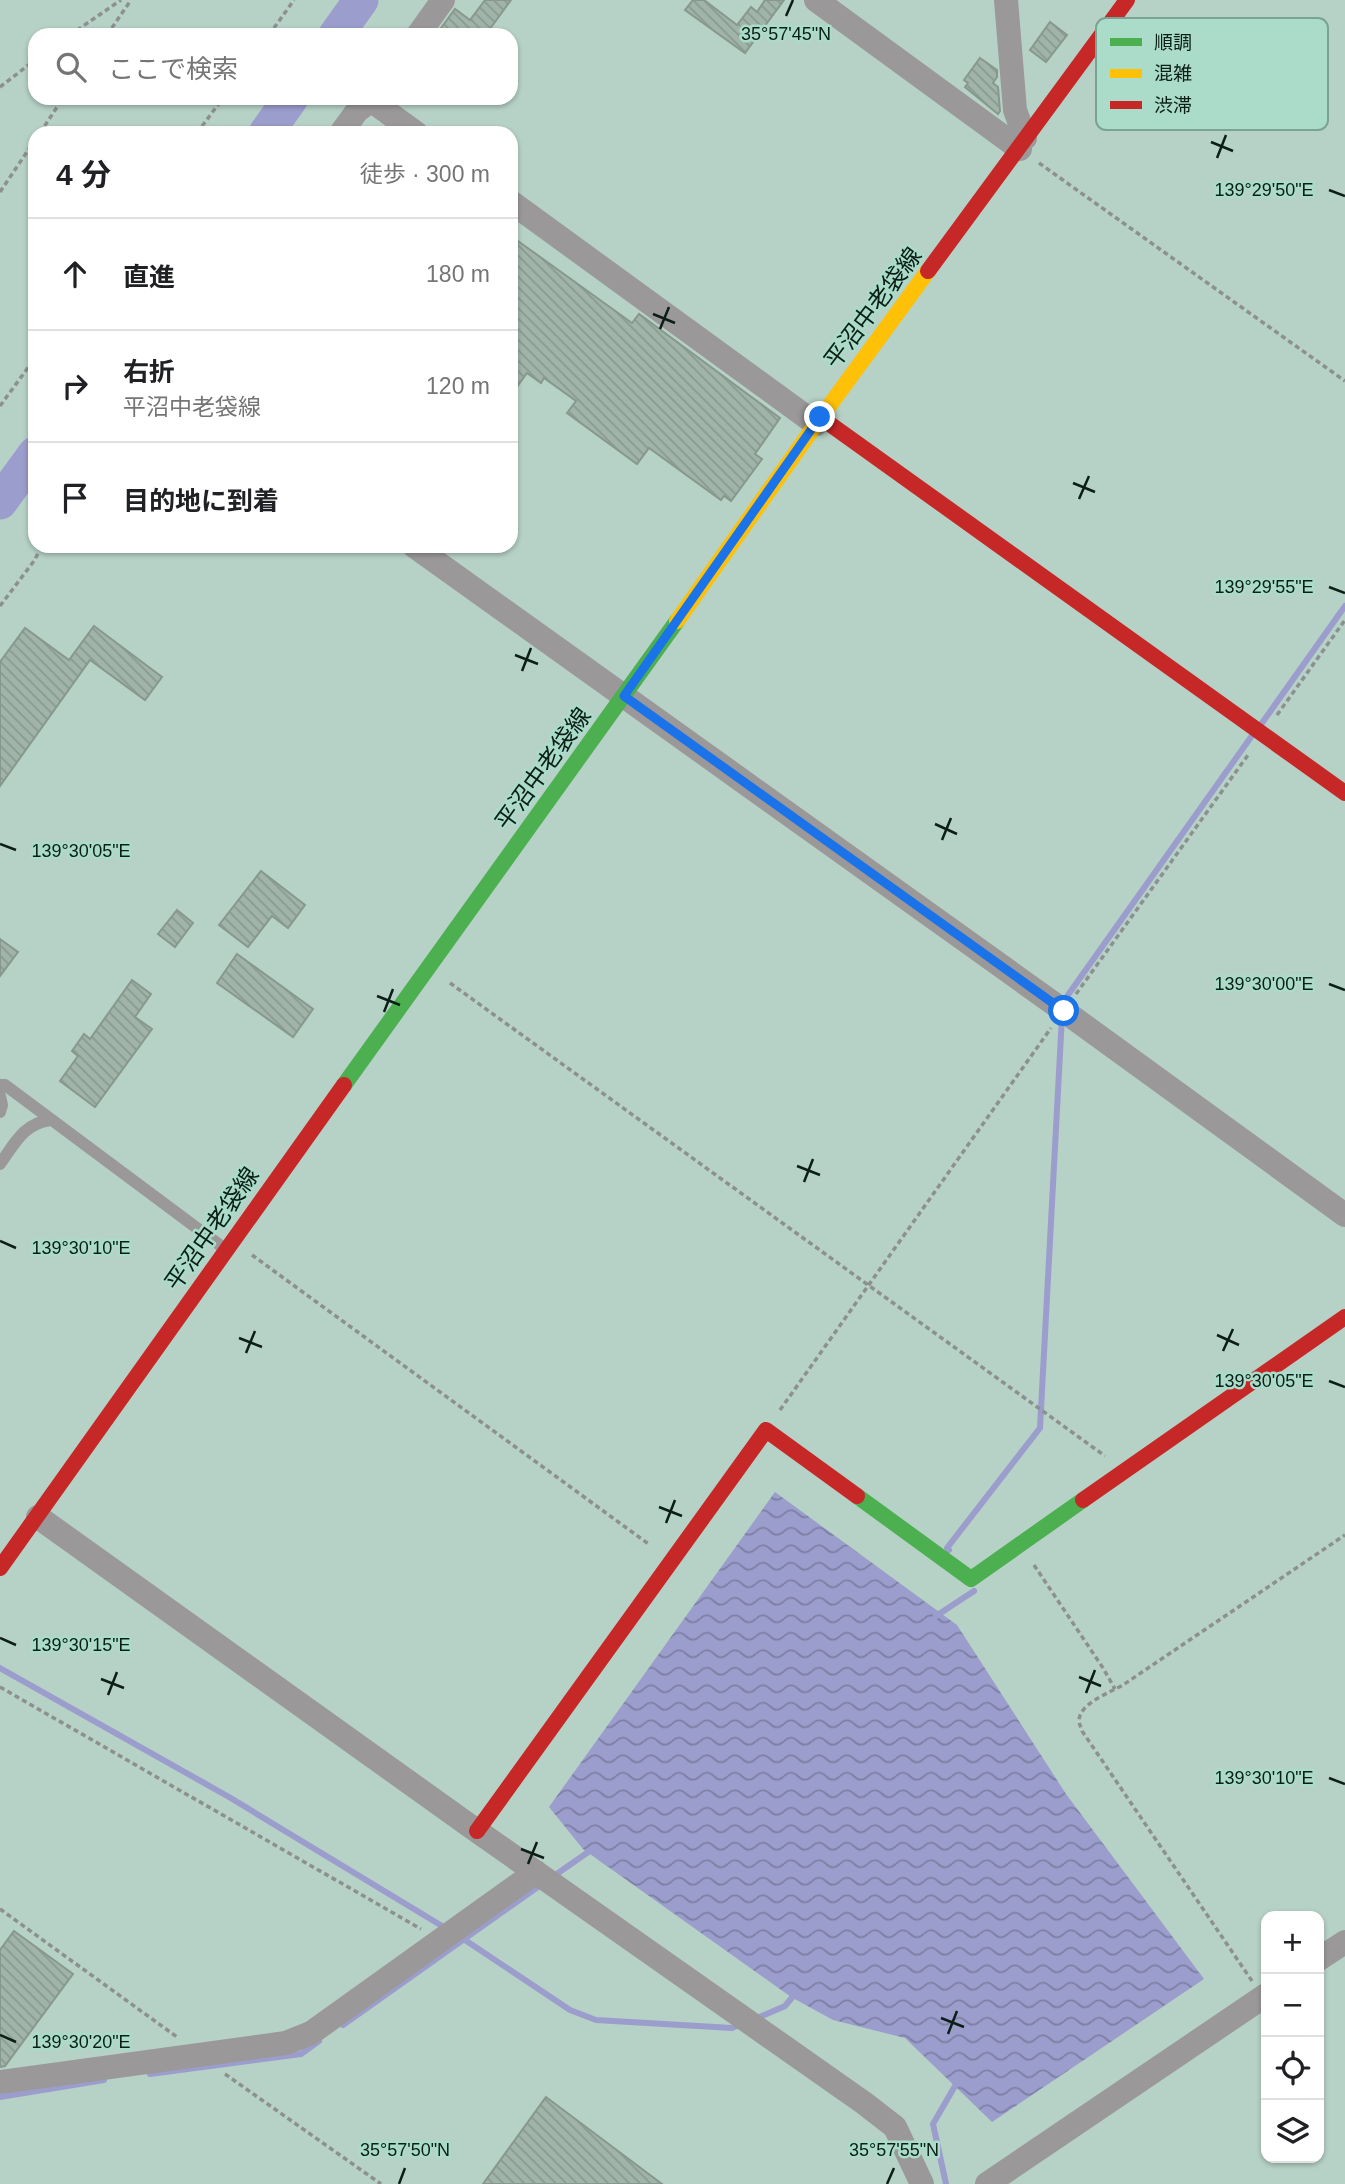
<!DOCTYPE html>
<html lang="ja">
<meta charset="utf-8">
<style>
body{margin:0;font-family:Helvetica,"Noto Sans JP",sans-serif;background:#f6f6f6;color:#202124}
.controls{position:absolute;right:21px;bottom:21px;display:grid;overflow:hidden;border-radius:14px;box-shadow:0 2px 5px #0004}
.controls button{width:63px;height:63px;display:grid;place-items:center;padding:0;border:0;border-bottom:2px solid #e0e0e0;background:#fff;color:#202124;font:35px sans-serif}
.stop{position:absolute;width:21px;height:21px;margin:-16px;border:5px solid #1a73e8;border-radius:50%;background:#fff}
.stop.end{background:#1a73e8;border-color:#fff;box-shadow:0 2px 7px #0008}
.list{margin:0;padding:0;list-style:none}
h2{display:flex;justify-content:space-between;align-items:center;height:91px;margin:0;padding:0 28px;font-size:30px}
h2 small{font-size:23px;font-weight:400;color:#757577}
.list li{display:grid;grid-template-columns:46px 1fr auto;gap:21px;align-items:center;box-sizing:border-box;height:112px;padding:0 28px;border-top:2px solid #e0e0e0}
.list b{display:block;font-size:26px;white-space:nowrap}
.list p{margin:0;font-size:23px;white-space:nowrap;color:#757577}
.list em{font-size:23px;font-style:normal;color:#757577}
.icon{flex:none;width:38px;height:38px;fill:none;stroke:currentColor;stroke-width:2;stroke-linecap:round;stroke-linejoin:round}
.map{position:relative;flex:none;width:1345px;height:2184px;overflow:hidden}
.search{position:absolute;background:#fff;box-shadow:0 2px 5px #0004;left:28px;top:28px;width:490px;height:77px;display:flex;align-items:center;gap:18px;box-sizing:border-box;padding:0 24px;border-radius:21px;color:#757577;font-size:26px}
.panel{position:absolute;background:#fff;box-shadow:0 2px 5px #0004;left:28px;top:126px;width:490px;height:427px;border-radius:21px}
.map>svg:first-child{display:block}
</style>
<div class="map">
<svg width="1345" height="2184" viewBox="0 0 1345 2184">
<defs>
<pattern id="water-waves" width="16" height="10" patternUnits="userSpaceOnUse" patternTransform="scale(1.75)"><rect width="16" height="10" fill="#9b9dcc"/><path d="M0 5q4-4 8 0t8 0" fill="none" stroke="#7d7fa5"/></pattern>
<pattern id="building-back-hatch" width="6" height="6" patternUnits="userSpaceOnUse" patternTransform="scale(1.75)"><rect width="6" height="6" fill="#a1b4a9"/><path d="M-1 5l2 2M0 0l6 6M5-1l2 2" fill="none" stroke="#899a91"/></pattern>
</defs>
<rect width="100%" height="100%" fill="#b6d1c6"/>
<path fill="url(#water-waves)" d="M 775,1492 L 957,1625 L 1066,1794 L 1204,1979 L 992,2122 L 905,2038 L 833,2020 L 791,1997 L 583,1849 L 549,1807 Z"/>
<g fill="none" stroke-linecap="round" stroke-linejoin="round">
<path stroke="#9b9dcc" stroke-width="6" d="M 1262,723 L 1345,606
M 1063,1002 L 1251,737
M 949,1550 L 947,1548 L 1040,1428 L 1062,1016
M 936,1616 L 974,1591
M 0,1668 L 229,1797 L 447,1929
M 551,1878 L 594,1848
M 465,1940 L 570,2010 L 596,2020 L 732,2028 L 741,2024
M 755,2019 L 785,2006 L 795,1994
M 343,2025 L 542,1884
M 150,2074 L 301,2054 L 319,2041
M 0,2097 L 104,2080
M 946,2184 L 933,2124 L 959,2079"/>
<path stroke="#9b9dcc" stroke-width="35" d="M 336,35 L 361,0
M 266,133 L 291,98
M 0,502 L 35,454"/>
</g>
<path fill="url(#building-back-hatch)" stroke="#87998e" stroke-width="2" d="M 485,0 L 511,0 L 487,33 L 490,35 L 436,35 L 455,9 L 470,20 Z
M 693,0 L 704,0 L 737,25 L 751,7 L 757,12 L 765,0 L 784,0 L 745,53 L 685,10 Z
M 1050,22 L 1067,35 L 1046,62 L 1030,50 Z
M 980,58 L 997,70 L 997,77 L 993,83 L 998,87 L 1000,111 L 998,114 L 965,87 L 968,83 L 964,80 Z
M 511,236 L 632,323 L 639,314 L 780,418 L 755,454 L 762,459 L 731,501 L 724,496 L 721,500 L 649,448 L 637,464 L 567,413 L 576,401 L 544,378 L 541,383 L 527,373 L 511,395 Z
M 94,626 L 162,677 L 145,700 L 90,660 L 0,786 L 0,662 L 25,628 L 69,660 Z
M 261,871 L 305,905 L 288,928 L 272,916 L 248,947 L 219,925 Z
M 177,910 L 193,923 L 175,947 L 158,934 Z
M 0,939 L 18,952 L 0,976 Z
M 237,954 L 313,1009 L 293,1037 L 217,983 Z
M 132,980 L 151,994 L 135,1017 L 152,1029 L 95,1107 L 60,1081 L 78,1056 L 72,1051 L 84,1034 L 90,1039 Z
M 14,1931 L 73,1974 L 5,2066 L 0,2067 L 0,1950 Z
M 546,2097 L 662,2184 L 483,2184 Z"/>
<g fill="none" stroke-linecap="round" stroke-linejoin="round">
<path stroke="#8c9190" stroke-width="3.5" stroke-dasharray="5 3.5" stroke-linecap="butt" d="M 70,35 L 121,0
M 107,35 L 131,0
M 269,35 L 294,0
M 0,87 L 35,60
M 40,133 L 63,98
M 197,133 L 223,98
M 1039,163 L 1345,381
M 0,192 L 35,140
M 0,406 L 35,358
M 0,606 L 34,561 L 42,546
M 1277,715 L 1345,620
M 450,983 L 1105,1456
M 1076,994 L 1248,755
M 252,1255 L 650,1545
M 780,1410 L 1051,1028
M 1034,1565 L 1103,1668 L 1115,1689
M 0,1687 L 421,1929
M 0,1909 L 177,2037
M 1252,1981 L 1082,1731 C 1081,1727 1079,1724 1079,1720 C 1080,1703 1111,1692 1123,1685 L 1345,1535
M 225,2074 L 381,2184"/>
<path stroke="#9b989a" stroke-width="12" d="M 0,1085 L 5,1085 L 225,1249
M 0,1096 L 2,1105 L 0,1112
M 0,1164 C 15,1143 24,1123 51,1120"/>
<path stroke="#9b989a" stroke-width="24" d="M 816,0 L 1020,149
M 1006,0 L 1015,110 L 1025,138
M 418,35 L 443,0
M 372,101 L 416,133
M 341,133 L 357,111 L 374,98
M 511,202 L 816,424
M 414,546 L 1064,1011 L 1345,1215
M 38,1517 L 477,1831 L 864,2103 L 895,2127 L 922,2184
M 1319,1959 L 1345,1942
M 0,2082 L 286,2043 L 311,2033 L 536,1872
M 987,2184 L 1266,1995"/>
<path stroke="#4caf50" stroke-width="16" d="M 344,1085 L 677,621
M 857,1496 L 971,1579 L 1083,1500"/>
<path stroke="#ffc107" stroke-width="16" d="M 677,621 L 816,424 L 928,271"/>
<path stroke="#c62828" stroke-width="16" d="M 928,271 L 1127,0
M 820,417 L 1345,793
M 1083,1500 L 1345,1317
M 0,1568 L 344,1085
M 477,1831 L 766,1430 L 857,1496"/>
</g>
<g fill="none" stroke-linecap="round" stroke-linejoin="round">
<path stroke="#1a73e8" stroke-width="9" d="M 820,417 L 624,696 L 1064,1011"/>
</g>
<path fill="none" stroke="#0b1f18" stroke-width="2.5" d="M 786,16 L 793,0M 1211,142 L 1233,151M 1217,158 L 1226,135M 1329,190 L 1345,196M 653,314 L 675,323M 660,329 L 669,307M 1073,483 L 1095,492M 1079,499 L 1089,476M 1329,587 L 1345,593M 515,655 L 538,664M 522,671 L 531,648M 935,824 L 957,834M 942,840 L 951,818M 0,844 L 16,850M 1329,984 L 1345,990M 377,996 L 400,1005M 384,1012 L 393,989M 797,1166 L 820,1175M 804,1182 L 813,1159M 0,1241 L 16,1248M 1217,1335 L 1239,1345M 239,1338 L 262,1347M 1223,1351 L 1233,1329M 246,1353 L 255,1331M 1329,1381 L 1345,1387M 659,1507 L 682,1516M 666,1523 L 675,1500M 0,1638 L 16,1645M 1079,1677 L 1101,1686M 101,1679 L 124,1688M 1086,1693 L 1095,1670M 108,1695 L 117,1672M 1329,1778 L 1345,1784M 521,1849 L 544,1858M 528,1864 L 537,1842M 941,2018 L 964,2027M 948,2034 L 957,2011M 0,2035 L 16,2042M 399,2184 L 405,2168M 887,2184 L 894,2168"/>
<g text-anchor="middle" stroke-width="5" stroke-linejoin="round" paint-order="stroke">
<g font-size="24" fill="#0b1f18" stroke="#abdcc9">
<text transform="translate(873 308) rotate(-53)" y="8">平沼中老袋線</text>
<text transform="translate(543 769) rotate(-54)" y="8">平沼中老袋線</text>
<text transform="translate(212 1229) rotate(-55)" y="8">平沼中老袋線</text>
</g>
</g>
<rect x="1096" y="18" width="232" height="112" rx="10" fill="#abdcc9" stroke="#7ba394" stroke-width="2"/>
<rect x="1110" y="38" width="32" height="8" fill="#4caf50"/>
<rect x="1110" y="69" width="32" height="9" fill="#ffc107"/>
<rect x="1110" y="101" width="32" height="8" fill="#c62828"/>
<g font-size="19" fill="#0b1f18">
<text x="1154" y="49">順調</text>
<text x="1154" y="80">混雑</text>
<text x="1154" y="112">渋滞</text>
</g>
<g font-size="18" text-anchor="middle" fill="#0b1f18" stroke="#abdcc9" stroke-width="5" stroke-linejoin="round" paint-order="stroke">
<text x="786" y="40">35°57'45"N</text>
<text x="1264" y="196">139°29'50"E</text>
<text x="1264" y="593">139°29'55"E</text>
<text x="81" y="857">139°30'05"E</text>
<text x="1264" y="990">139°30'00"E</text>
<text x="81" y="1254">139°30'10"E</text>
<text x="1264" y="1387">139°30'05"E</text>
<text x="81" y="1651">139°30'15"E</text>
<text x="1264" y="1784">139°30'10"E</text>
<text x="81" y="2048">139°30'20"E</text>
<text x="405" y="2156">35°57'50"N</text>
<text x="894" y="2156">35°57'55"N</text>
</g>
</svg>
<div class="controls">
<button>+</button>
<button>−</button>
<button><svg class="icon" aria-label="locate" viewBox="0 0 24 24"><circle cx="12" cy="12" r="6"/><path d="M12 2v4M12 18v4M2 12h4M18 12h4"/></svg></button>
<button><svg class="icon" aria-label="layers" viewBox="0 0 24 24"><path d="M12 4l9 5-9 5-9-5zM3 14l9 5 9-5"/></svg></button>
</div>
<div class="stop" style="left:1064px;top:1011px"></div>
<div class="stop end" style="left:820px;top:417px"></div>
<div class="search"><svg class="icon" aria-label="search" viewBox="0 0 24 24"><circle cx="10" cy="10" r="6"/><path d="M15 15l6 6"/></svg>ここで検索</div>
<section class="panel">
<h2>4 分<small>徒歩 · 300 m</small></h2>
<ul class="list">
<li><svg class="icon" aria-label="ahead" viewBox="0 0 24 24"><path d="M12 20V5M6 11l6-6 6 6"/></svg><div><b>直進</b></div><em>180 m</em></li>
<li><svg class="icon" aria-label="right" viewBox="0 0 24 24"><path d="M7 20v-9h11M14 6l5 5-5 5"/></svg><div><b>右折</b><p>平沼中老袋線</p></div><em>120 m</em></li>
<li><svg class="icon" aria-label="arrive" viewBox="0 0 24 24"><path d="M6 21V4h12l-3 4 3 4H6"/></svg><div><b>目的地に到着</b></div></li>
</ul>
</section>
</div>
